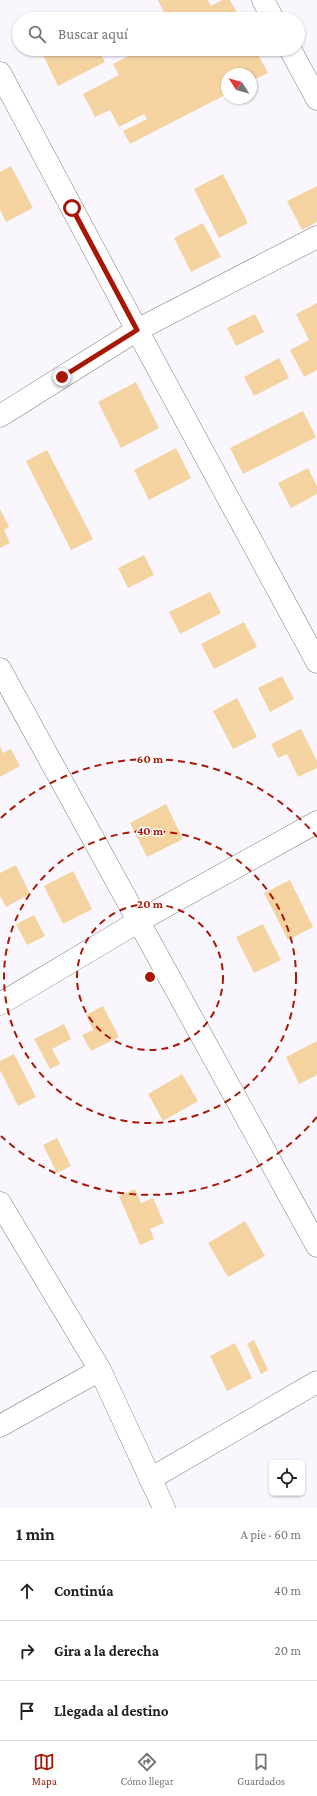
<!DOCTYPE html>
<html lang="es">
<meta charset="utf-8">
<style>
body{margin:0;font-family:"Crimson Pro",serif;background:#f6f6f6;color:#202124}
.controls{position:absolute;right:12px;bottom:12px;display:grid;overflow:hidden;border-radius:6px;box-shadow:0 1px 3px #0004}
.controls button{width:36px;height:36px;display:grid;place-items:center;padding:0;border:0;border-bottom:1px solid #e0e0e0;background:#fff;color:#202124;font:20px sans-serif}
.compass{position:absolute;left:221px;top:68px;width:36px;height:36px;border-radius:50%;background:#fff;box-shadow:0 1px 3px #0004;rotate:306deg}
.stop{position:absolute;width:12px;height:12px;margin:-9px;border:3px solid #a81605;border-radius:50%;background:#fff}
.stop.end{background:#a81605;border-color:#fff;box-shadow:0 1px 4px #0008}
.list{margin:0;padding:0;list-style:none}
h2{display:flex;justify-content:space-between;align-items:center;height:52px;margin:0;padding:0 16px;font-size:17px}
h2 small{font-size:13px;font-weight:400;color:#757577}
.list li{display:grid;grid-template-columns:26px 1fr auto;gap:12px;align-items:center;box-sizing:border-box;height:60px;padding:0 16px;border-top:1px solid #e0e0e0}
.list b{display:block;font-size:15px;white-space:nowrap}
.list em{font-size:13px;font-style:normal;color:#757577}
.icon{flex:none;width:22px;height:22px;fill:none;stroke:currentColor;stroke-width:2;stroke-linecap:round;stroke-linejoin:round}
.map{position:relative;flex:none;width:317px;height:1508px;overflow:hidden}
.search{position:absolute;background:#fff;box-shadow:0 1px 3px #0004;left:12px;right:12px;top:12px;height:44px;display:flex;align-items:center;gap:10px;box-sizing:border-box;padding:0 14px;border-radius:22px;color:#757577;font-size:15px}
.sheet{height:232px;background:#fff}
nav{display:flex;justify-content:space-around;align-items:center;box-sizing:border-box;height:56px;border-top:1px solid #e0e0e0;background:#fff;font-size:11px;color:#757577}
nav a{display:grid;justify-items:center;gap:2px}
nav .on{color:#a81605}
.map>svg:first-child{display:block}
</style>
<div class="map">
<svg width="317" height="1508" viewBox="0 0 317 1508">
<rect width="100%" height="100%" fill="#f9f7fd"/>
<path fill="#f4d3a1" d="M 158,0 L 208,0 L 211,6 L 222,0 L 230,0 L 240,19 L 167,19 Z
M 42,14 L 44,19 L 32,19 Z
M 19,26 L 19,40 L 13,29 Z
M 40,49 L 98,49 L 105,62 L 58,86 Z
M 129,49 L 255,49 L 268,73 L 251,81 L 251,74 L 227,74 L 227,94 L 130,144 L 123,131 L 147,119 L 144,114 L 119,127 L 110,110 L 95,117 L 83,94 L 119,75 L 113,64 L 132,54 Z
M 11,166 L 33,208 L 6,222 L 0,210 L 0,172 Z
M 223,174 L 248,223 L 219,238 L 194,189 Z
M 317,186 L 317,222 L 302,230 L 287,201 Z
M 203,223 L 221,257 L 191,272 L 174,238 Z
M 317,303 L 317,370 L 304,377 L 290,350 L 309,340 L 296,314 Z
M 255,314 L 264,332 L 236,346 L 227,328 Z
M 279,358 L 289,378 L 254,396 L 244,377 Z
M 136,382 L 159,428 L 121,448 L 98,402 Z
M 303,411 L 316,437 L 243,474 L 230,448 Z
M 176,448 L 191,478 L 149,500 L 134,470 Z
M 47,450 L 93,539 L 71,550 L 26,461 Z
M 308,468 L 317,486 L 317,494 L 291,508 L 278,483 Z
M 0,509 L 9,527 L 4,530 L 10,543 L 0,548 Z
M 144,555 L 154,575 L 128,588 L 118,568 Z
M 210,592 L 221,613 L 180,634 L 169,612 Z
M 244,622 L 257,647 L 214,669 L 201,644 Z
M 282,676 L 294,699 L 270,712 L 258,688 Z
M 237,698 L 257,737 L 233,749 L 213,711 Z
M 301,729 L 317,761 L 317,768 L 298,777 L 287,754 L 278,758 L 271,744 Z
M 0,746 L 3,753 L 11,749 L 20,766 L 0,777 Z
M 166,804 L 183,839 L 147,857 L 130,823 Z
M 16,865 L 30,894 L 6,907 L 0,896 L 0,873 Z
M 73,871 L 92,909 L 63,924 L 44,886 Z
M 290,880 L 313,927 L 288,940 L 264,893 Z
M 34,915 L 45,936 L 27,945 L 16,924 Z
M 263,924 L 281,960 L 254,973 L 236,937 Z
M 103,1006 L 119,1037 L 91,1051 L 82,1035 L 93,1030 L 86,1015 Z
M 64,1024 L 71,1039 L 52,1049 L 60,1064 L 50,1069 L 34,1039 Z
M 317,1041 L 317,1075 L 299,1084 L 286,1057 Z
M 14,1054 L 36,1097 L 18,1106 L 0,1070 L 0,1061 Z
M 182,1074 L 198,1101 L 163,1121 L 148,1094 Z
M 57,1138 L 71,1166 L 57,1173 L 43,1145 Z
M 135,1189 L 141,1203 L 153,1198 L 164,1223 L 150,1229 L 154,1239 L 140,1245 L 119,1196 Z
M 245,1221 L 265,1256 L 228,1277 L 208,1243 Z
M 254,1340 L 268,1370 L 261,1374 L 247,1344 Z
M 235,1343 L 252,1378 L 227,1391 L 210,1356 Z"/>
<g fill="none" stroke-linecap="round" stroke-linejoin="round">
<g stroke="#817f84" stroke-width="23">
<path id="minor" d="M 263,0 L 273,19
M 290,49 L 317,99
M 0,73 L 137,330 L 317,662
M 0,416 L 137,330 L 317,237
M 0,669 L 317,1246
M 0,1004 L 139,921 L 317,822
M 0,1203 L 100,1370 L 164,1508
M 0,1426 L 100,1370
M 150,1479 L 317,1382"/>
</g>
<use href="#minor" stroke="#fff" stroke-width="22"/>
</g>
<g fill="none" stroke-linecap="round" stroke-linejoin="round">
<path stroke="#a81605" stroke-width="5" d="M 62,377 L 137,330 L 72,208"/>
</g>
<g fill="none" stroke="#a81605" stroke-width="2" stroke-dasharray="7 5">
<circle cx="150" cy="977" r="73"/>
<circle cx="150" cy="977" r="146"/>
<path d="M317 1117A218 218 0 0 1 1 1136M1 818A218 218 0 0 1 317 837"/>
</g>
<circle cx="150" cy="977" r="6" fill="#a81605" stroke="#fff" stroke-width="2"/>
<g font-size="12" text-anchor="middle" font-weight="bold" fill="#a81605" stroke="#fff" stroke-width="3" stroke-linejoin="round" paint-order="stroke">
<text x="150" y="763">60 m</text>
<text x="150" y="835">40 m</text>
<text x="150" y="908">20 m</text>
</g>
</svg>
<div class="controls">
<button><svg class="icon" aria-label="locate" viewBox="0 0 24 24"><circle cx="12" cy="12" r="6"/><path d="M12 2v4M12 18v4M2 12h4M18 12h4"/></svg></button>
</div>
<svg class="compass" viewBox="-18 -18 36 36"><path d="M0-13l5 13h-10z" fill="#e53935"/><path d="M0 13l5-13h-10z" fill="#757577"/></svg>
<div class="stop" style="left:72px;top:208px"></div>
<div class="stop end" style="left:62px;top:377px"></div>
<div class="search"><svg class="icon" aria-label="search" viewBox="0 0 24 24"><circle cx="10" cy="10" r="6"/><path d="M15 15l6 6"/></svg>Buscar aquí</div>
</div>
<section class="sheet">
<h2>1 min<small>A pie · 60 m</small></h2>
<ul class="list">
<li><svg class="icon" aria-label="ahead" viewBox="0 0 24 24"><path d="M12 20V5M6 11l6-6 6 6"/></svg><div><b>Continúa</b></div><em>40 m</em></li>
<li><svg class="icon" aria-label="right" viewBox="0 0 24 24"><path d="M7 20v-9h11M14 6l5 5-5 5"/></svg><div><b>Gira a la derecha</b></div><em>20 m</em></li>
<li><svg class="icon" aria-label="arrive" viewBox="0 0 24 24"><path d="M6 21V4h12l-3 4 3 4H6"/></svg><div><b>Llegada al destino</b></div></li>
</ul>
</section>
<nav>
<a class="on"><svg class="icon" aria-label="map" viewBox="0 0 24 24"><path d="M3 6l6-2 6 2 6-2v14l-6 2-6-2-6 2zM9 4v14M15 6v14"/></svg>Mapa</a>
<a><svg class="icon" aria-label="directions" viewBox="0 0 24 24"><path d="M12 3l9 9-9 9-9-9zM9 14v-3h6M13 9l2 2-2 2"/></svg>Cómo llegar</a>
<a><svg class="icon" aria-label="saved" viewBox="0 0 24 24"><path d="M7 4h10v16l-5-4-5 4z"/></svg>Guardados</a>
</nav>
